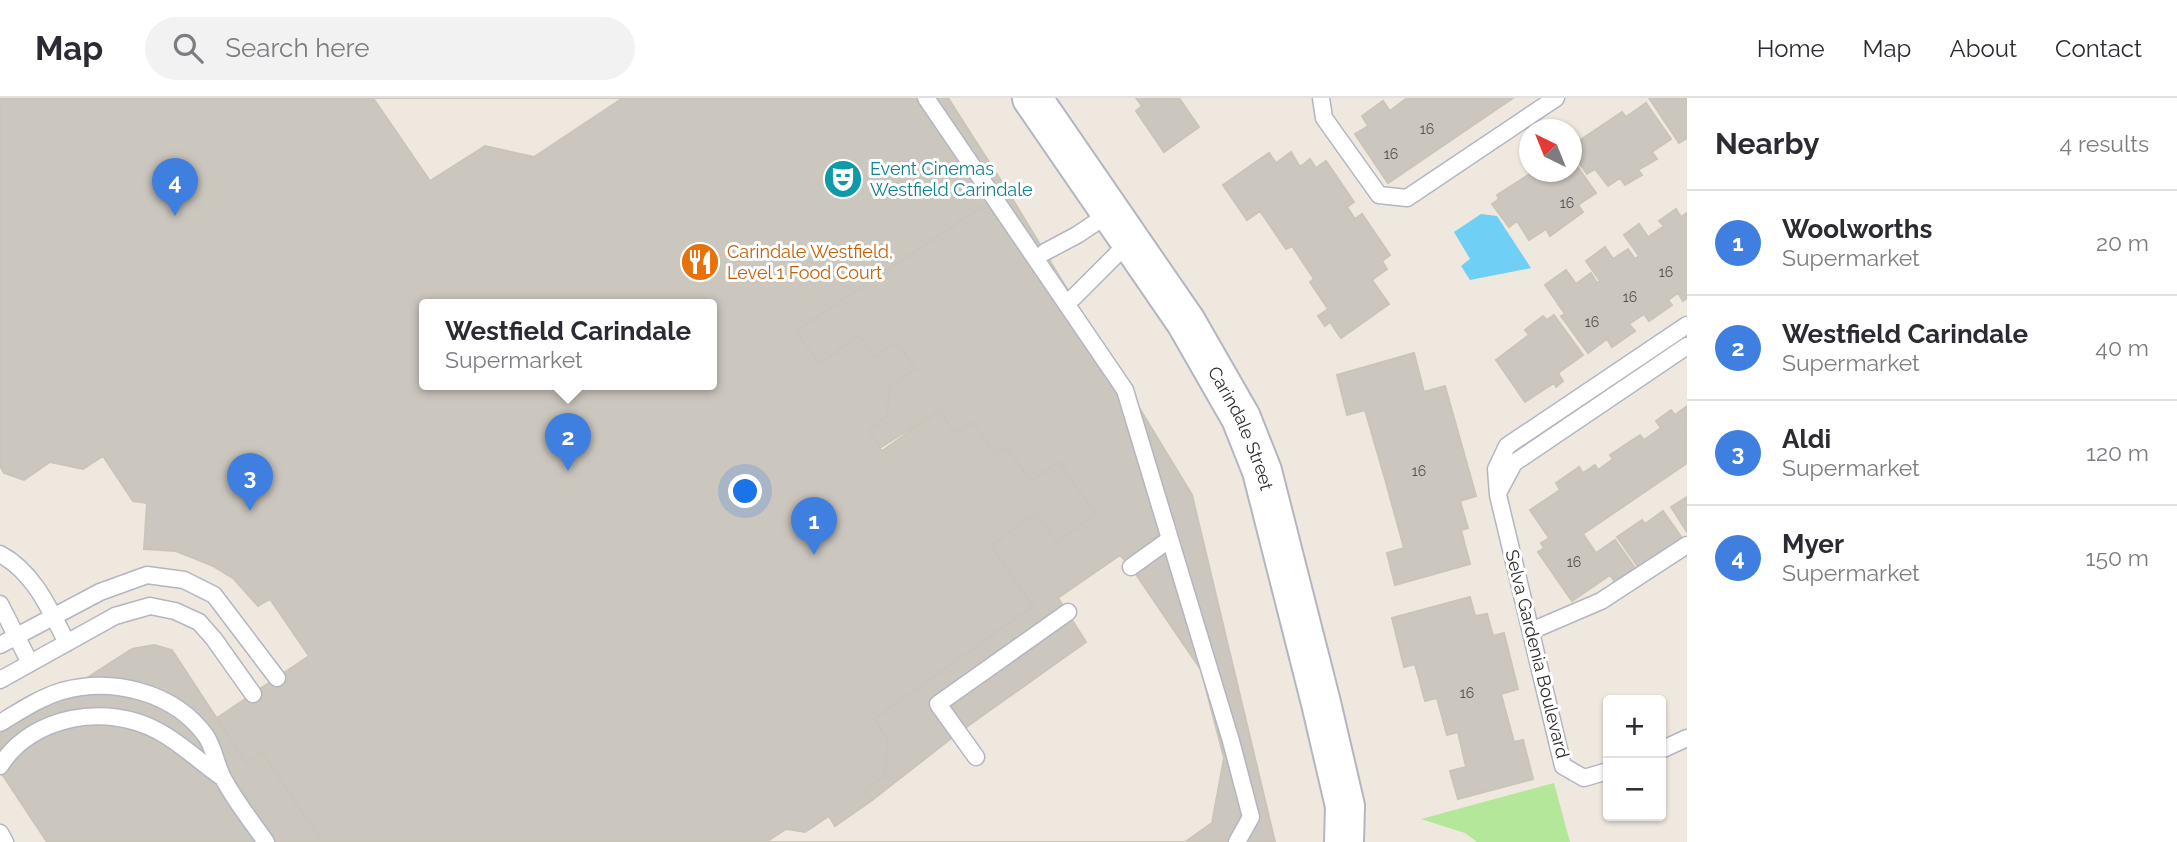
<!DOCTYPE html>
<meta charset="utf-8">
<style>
body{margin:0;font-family:Raleway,sans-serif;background:#f2f2f3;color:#2b2b33}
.controls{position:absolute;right:21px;bottom:21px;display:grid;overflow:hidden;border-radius:7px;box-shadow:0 2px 5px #0004}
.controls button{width:63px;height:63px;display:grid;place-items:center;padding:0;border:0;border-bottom:2px solid #e1e1e2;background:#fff;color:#2b2b33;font:35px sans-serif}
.compass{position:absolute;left:1519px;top:21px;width:63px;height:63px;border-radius:50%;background:#fff;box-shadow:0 2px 5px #0004;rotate:317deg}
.you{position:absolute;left:746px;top:394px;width:24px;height:24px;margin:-18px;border:5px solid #fff;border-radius:50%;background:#1a73e8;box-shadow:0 0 0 10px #1a73e833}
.badge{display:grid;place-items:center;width:46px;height:46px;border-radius:50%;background:#7c3aed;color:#fff;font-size:23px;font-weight:700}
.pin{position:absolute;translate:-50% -58px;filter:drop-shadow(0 2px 4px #0008)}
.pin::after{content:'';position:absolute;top:37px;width:24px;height:21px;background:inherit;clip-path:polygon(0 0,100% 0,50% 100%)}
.popup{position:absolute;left:419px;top:201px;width:298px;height:91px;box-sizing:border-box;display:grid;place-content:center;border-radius:7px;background:#fff;filter:drop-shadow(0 2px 5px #0005);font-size:23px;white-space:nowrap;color:#7c7c81}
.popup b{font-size:26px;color:#2b2b33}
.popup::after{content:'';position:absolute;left:50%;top:100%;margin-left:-14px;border:14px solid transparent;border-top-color:#fff}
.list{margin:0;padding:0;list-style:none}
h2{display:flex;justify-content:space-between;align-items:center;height:91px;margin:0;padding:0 28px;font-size:30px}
h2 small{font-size:23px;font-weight:400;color:#7c7c81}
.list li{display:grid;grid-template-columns:46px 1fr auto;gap:21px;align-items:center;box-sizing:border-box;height:105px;padding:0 28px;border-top:2px solid #e1e1e2}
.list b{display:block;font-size:26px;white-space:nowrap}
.list p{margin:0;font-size:23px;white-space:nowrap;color:#7c7c81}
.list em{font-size:23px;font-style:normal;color:#7c7c81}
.icon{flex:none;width:38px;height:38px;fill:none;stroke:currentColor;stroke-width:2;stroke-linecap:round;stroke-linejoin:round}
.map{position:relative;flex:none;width:1687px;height:744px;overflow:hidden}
header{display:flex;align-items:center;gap:42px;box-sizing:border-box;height:98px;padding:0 35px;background:#fff;border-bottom:2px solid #e1e1e2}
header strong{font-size:33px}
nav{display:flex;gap:38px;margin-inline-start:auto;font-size:24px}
.search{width:490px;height:63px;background:#f2f2f3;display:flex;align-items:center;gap:18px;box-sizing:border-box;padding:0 24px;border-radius:38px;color:#7c7c81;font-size:26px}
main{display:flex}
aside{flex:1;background:#fff}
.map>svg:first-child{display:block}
</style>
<header>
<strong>Map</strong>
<div class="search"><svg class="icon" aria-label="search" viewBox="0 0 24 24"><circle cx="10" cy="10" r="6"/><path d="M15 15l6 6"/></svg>Search here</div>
<nav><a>Home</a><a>Map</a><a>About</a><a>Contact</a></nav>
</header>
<main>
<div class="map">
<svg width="1687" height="744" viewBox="0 0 1687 744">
<rect width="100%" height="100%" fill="#efe8df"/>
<path fill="#b4e79a" d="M 1554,685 L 1570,744 L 1477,744 L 1465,735 L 1421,721 Z"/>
<path fill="#6fcff4" d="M 1481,116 L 1497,118 L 1531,170 L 1470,182 L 1461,168 L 1470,161 L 1454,134 Z"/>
<path fill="#cbc6be" stroke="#cbc5b8" stroke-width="2" fill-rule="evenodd" d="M 0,0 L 948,0 L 1007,92 L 796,233 L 819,266 L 859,237 L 875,259 L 896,244 L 916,271 L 890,289 L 887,318 L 869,333 L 882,353 L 940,312 L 955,335 L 973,324 L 995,357 L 1006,349 L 1031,383 L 1059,364 L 1096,416 L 1057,444 L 1036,415 L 991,448 L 1033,508 L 874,621 L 888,642 L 885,677 L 864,693 L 871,703 L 835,728 L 829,718 L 805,734 L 786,731 L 766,744 L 323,744 L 262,655 L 246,665 L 217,620 L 309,558 L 270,501 L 258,508 L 234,481 L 213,468 L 176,453 L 144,451 L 147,405 L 133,403 L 103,358 L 83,371 L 50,364 L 24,382 L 4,375 L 0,368 ZM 424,207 L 712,207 L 712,287 L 424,287 Z
M 373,0 L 623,0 L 534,59 L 485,48 L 430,83 Z
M 1136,0 L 1179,0 L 1199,29 L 1164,54 L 1136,13 L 1142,8 Z
M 1407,0 L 1513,0 L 1388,85 L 1355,36 L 1368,28 L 1362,18 L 1383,3 L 1390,13 Z
M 1649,0 L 1687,0 L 1687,40 L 1679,45 Z
M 1646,5 L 1671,41 L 1652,54 L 1657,61 L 1638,72 L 1642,77 L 1625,87 L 1620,80 L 1608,88 L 1595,71 L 1587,76 L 1572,55 L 1581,48 L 1579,43 L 1622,14 L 1626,19 Z
M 1291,54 L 1300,69 L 1310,61 L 1316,70 L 1326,63 L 1354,104 L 1347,109 L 1355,121 L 1362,116 L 1390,157 L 1382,163 L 1387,171 L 1372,182 L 1389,206 L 1341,240 L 1330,224 L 1325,228 L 1318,218 L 1328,211 L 1310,184 L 1314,181 L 1292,148 L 1286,151 L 1260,113 L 1247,122 L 1223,87 L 1269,55 L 1276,65 Z
M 1572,61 L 1596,95 L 1578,107 L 1583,114 L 1550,138 L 1546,131 L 1529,142 L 1517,123 L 1509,129 L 1492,106 L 1499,101 L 1497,97 L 1533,74 L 1572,74 Z
M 1007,92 L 1192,397 L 1275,744 L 766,744 L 786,731 L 805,734 L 829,718 L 835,728 L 871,703 L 864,693 L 885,677 L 888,642 L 874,621 L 1033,508 L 991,448 L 1036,415 L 1057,444 L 1096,416 L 1059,364 L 1031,383 L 1006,349 L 995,357 L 973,324 L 955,335 L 940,312 L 880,350 L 869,333 L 887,318 L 890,289 L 916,271 L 896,244 L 875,259 L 859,237 L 819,266 L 796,233 Z
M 1676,111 L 1681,119 L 1687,115 L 1687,200 L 1683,203 L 1678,195 L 1668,202 L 1672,207 L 1649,223 L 1644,216 L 1629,226 L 1635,233 L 1612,249 L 1607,241 L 1588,255 L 1561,218 L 1565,216 L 1545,187 L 1566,172 L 1576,186 L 1591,175 L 1597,185 L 1600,183 L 1586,163 L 1605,149 L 1613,161 L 1628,151 L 1635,161 L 1639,158 L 1624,137 L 1639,126 L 1648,139 L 1664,128 L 1659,123 Z
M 1554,217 L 1583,257 L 1558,275 L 1563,283 L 1556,289 L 1554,285 L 1525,304 L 1496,262 L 1529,237 L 1525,232 L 1543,218 L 1547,222 Z
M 1414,255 L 1424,294 L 1445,288 L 1476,398 L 1460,403 L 1468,430 L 1461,432 L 1470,466 L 1395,487 L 1387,455 L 1404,450 L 1385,381 L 1365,312 L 1347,317 L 1337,277 Z
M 1686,309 L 1687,365 L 1583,436 L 1596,455 L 1615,442 L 1635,470 L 1615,484 L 1610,477 L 1572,503 L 1538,454 L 1544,450 L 1541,445 L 1549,440 L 1530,412 L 1560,392 L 1556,385 L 1579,369 L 1583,375 L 1595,367 L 1598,372 L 1613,361 L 1610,357 L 1640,337 L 1644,342 L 1661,330 L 1656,323 L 1671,312 L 1675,317 Z
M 1687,399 L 1687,434 L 1671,409 Z
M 1663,413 L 1682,440 L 1639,470 L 1617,439 L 1642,422 L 1645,426 Z
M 1120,457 L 1131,469 L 1201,572 L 1224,660 L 1212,725 L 1185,744 L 766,744 L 786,731 L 805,734 L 829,718 L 835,728 L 871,703 L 958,635 L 1086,544 L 1058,500 Z
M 1470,499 L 1475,518 L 1487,516 L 1493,538 L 1504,535 L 1518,591 L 1501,596 L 1514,644 L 1523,642 L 1533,681 L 1458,701 L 1450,673 L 1466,669 L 1458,634 L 1447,637 L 1437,600 L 1425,603 L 1415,566 L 1404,569 L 1392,520 Z
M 154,547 L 172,552 L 246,665 L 262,655 L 323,744 L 47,744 L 0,673 L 0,636 L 132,551 Z"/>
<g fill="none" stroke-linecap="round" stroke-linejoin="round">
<g stroke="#b3b6c1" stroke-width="19">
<path id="lane" d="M 926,0 L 1125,292 L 1231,643 L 1251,719 L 1237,744
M 1321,0 L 1324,20 L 1379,97 L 1407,100 L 1556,0
M 1045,154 L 1077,137 L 1110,115
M 1073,200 L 1130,143
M 1498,395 L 1514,365 L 1687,248
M 0,456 C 34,474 50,512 67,545
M 1131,469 L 1170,441
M 0,506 L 30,565
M 1531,533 L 1601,503 L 1687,447
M 0,547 L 100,494 L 147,477 L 184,482 L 214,497 L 277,580
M 0,582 L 115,518 L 150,508 L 175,513 L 199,524 L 214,541 L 253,596
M 0,625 C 20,613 39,600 62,593 C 113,579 174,594 206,638 C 215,652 216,668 224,682 C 236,704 252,724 266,744
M 1661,652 L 1687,640
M 976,659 L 938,606 L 1068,514
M 0,668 C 32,617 107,605 158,633 C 181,645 201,665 223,680
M 1608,673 L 1584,680 L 1563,668 L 1498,397 L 1496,371 L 1507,348 L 1687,227
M 0,735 L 5,744"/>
</g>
<g stroke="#b3b6c1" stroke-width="42">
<g id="secondary">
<path id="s1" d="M 1032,0 L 1186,224 L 1241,320 L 1262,373 L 1321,605 L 1345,708 L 1344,744"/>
</g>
</g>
<use href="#lane" stroke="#fff" stroke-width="16"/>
<use href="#secondary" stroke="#fff" stroke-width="38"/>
</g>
<defs>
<g id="theatre-disc" transform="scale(2.0125)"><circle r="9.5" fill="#0f9aa8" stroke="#fff"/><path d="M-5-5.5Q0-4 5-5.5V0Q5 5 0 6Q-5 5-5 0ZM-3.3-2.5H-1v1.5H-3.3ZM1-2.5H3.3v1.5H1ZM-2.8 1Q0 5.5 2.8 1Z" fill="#fff"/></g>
<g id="restaurant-disc" transform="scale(2.0125)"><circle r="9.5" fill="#e8710a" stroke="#fff"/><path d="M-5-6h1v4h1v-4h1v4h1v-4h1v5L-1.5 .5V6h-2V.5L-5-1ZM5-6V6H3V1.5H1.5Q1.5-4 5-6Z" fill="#fff"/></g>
</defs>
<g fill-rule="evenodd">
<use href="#theatre-disc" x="843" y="81"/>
<use href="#restaurant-disc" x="700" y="164"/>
</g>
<g text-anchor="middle" stroke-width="6" stroke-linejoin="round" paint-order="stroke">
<g font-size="14" fill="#545351">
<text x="1427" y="36">16</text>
<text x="1391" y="61">16</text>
<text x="1567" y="110">16</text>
<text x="1666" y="179">16</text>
<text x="1630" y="204">16</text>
<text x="1592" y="229">16</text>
<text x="1419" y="378">16</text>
<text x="1574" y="469">16</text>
<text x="1467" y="600">16</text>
</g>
<g font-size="18" fill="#0d838f" stroke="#fff" text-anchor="start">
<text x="870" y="77">Event Cinemas<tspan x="870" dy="21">Westfield Carindale</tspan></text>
</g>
<g font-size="18" fill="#c56008" stroke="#fff" text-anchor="start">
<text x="727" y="160">Carindale Westfield,<tspan x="727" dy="21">Level 1 Food Court</tspan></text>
</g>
<g font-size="18" fill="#2d2d2d" stroke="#fff">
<text dy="6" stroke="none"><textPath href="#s1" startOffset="392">Carindale Street</textPath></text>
<text transform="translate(1537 556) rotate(76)" y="6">Selva Gardenia Boulevard</text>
</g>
</g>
</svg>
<div class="controls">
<button>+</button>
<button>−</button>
</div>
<svg class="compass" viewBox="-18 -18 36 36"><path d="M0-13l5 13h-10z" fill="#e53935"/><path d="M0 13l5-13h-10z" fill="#7c7c81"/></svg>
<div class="you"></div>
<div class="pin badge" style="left:814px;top:457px;background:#3f7fe0">1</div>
<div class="pin badge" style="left:568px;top:373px;background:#3f7fe0">2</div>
<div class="popup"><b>Westfield Carindale</b>Supermarket</div>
<div class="pin badge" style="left:250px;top:413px;background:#3f7fe0">3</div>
<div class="pin badge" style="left:175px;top:118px;background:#3f7fe0">4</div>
</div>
<aside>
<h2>Nearby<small>4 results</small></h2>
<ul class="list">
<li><span class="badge" style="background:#3f7fe0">1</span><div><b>Woolworths</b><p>Supermarket</p></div><em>20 m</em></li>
<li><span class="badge" style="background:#3f7fe0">2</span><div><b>Westfield Carindale</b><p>Supermarket</p></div><em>40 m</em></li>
<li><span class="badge" style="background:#3f7fe0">3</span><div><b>Aldi</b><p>Supermarket</p></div><em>120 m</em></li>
<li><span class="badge" style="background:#3f7fe0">4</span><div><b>Myer</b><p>Supermarket</p></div><em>150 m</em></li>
</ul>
</aside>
</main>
